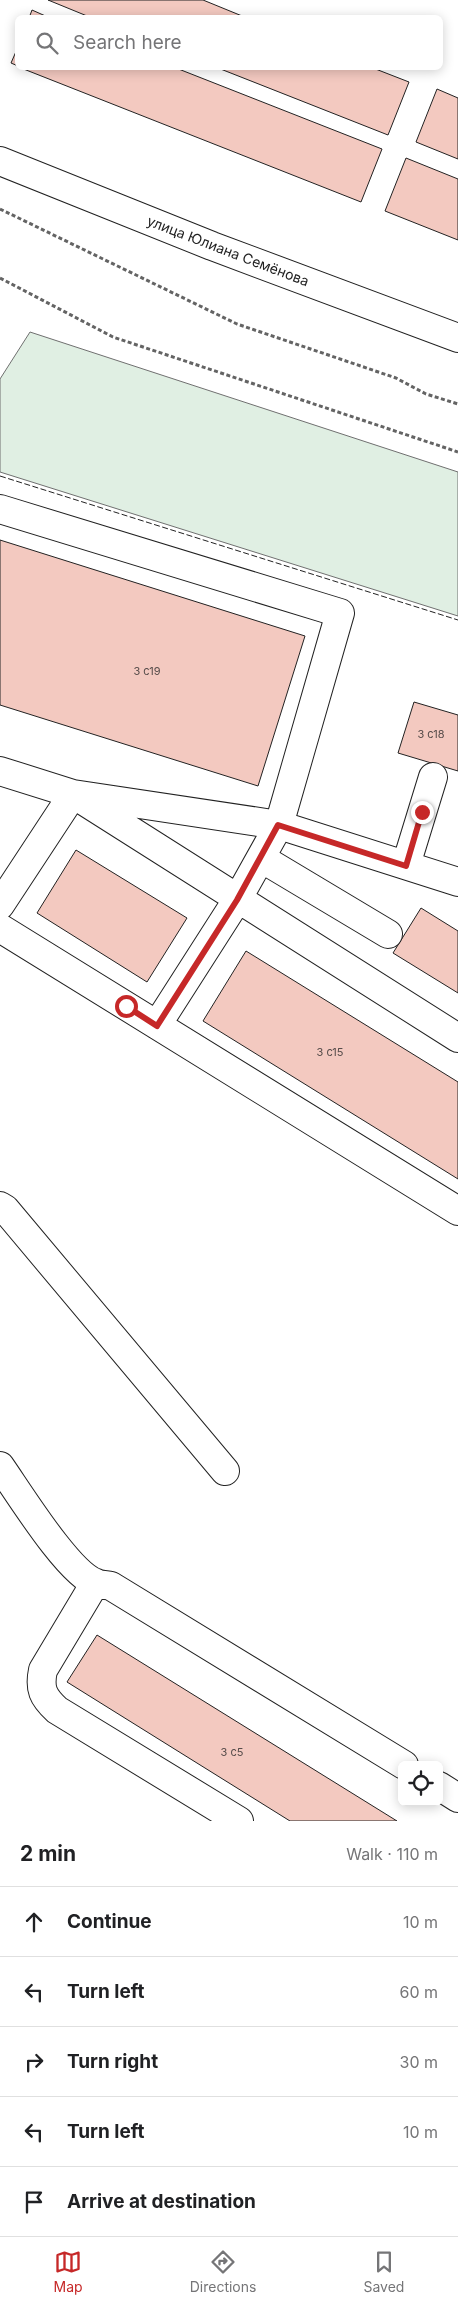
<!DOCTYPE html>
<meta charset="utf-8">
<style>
body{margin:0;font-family:Inter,sans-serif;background:#f2f2f2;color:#202124}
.controls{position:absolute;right:15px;bottom:15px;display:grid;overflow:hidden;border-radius:8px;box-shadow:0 2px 12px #0003}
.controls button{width:45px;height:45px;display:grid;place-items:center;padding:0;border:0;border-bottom:1px solid #e0e0e0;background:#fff;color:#202124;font:25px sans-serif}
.stop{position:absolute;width:15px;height:15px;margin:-11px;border:4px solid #c62828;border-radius:50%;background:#fff}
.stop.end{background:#c62828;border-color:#fff;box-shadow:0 1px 5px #0008}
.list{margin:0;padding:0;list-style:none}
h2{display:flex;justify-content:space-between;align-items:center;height:65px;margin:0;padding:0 20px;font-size:21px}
h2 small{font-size:16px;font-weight:400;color:#757577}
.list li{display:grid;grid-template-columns:32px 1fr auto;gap:15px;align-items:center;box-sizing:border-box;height:70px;padding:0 20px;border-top:1px solid #e0e0e0}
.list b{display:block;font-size:19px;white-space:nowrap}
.list em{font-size:16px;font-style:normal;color:#757577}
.icon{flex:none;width:28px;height:28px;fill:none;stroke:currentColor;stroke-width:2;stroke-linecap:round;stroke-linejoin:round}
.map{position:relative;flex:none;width:458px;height:1821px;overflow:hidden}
.search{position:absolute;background:#fff;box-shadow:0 2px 12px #0003;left:15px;right:15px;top:15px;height:55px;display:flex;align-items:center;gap:12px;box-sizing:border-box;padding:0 18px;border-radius:8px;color:#757577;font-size:19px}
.sheet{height:415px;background:#fff}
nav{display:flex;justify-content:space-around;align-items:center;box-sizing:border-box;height:70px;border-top:1px solid #e0e0e0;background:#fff;font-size:14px;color:#757577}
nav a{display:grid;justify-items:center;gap:2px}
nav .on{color:#c62828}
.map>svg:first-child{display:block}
</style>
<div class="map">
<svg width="458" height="1821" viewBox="0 0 458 1821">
<rect width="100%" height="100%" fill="#fff"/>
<path fill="#e0efe3" stroke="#6f6f6f" d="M 30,332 L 458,472 L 458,616 L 0,472 L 0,379 Z"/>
<path fill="#f3c9c0" stroke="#222" d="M 48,0 L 203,0 L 247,18 L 92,18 Z
M 32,10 L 50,18 L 29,18 Z
M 18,47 L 18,66 L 11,63 Z
M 21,68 L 176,68 L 382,149 L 361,202 Z
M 218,68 L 373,68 L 409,82 L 388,135 Z
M 437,89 L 458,98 L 458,159 L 416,142 Z
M 406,158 L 458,179 L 458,240 L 385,211 Z
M 0,540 L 305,636 L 258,786 L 0,705 Z
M 414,702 L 458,715 L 458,771 L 398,753 Z
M 76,850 L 187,918 L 147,982 L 37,913 Z
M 421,908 L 458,931 L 458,993 L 393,953 Z
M 246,951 L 458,1082 L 458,1179 L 203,1021 Z
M 97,1635 L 397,1821 L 290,1821 L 67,1682 Z"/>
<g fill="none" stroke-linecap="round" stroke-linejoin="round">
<g stroke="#222" stroke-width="30">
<path id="minor" d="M 0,161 L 212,246 L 458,338
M 0,509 L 340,613 L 279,825 L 237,900 L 157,1025
M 0,771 L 73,794 L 458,1038
M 261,858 L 388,934
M 406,865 L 433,777
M 0,905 L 73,794 L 279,825 L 458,882
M 0,928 L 458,1211
M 0,1206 L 5,1209 L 225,1471
M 0,1466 C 19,1493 68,1573 96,1583 C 100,1585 106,1585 111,1586 L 404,1765
M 95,1583 L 43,1670 C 39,1689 43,1697 57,1710 L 239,1821
M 439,1786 L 458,1798"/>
</g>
<path stroke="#646464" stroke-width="3" stroke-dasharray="4 2.5" stroke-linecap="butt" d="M 0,209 L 237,324 L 396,378 L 426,394 L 458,404
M 0,278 L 113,337 L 458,452"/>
<use href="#minor" stroke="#fff" stroke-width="28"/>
<path stroke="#222" stroke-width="1" stroke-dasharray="6 2.5" stroke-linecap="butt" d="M 0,476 L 458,620"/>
</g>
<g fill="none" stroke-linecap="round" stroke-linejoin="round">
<path stroke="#c62828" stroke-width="6" d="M 126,1006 L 157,1026 L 237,900 L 278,825 L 406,866 L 422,812"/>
</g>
<g text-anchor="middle" stroke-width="4" stroke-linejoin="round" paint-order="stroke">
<g font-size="11" fill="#564c4a">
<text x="147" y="675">3 c19</text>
<text x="431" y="738">3 c18</text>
<text x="330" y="1056">3 c15</text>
<text x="232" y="1756">3 c5</text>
</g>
<g font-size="14" fill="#222" stroke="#fff">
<text transform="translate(228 251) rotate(21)" y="5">улица Юлиана Семёнова</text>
</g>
</g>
</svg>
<div class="controls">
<button><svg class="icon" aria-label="locate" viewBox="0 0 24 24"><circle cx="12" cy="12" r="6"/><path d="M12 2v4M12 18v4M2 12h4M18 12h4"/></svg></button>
</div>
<div class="stop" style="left:126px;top:1006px"></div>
<div class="stop end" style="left:422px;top:812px"></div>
<div class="search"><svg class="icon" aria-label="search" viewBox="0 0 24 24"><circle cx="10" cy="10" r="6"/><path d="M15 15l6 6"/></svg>Search here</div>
</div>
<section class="sheet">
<h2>2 min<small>Walk · 110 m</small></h2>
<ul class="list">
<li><svg class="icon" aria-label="ahead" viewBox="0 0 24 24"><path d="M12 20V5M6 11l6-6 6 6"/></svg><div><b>Continue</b></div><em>10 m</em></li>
<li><svg class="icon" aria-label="left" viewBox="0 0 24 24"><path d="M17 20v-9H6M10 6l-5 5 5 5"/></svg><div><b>Turn left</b></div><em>60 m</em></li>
<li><svg class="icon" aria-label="right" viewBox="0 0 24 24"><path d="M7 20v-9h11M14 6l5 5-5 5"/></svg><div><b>Turn right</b></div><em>30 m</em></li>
<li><svg class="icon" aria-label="left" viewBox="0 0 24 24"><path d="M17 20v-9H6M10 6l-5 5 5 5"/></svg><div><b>Turn left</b></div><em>10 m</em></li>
<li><svg class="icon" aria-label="arrive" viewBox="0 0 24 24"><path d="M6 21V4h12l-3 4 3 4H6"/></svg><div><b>Arrive at destination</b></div></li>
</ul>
</section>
<nav>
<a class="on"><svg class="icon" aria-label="map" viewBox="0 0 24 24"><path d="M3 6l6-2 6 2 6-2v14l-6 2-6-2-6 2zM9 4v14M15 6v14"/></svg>Map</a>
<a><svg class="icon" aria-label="directions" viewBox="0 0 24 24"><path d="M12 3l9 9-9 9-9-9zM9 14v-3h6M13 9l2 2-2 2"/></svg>Directions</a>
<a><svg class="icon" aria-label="saved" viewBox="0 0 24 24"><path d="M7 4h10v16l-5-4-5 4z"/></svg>Saved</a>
</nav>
